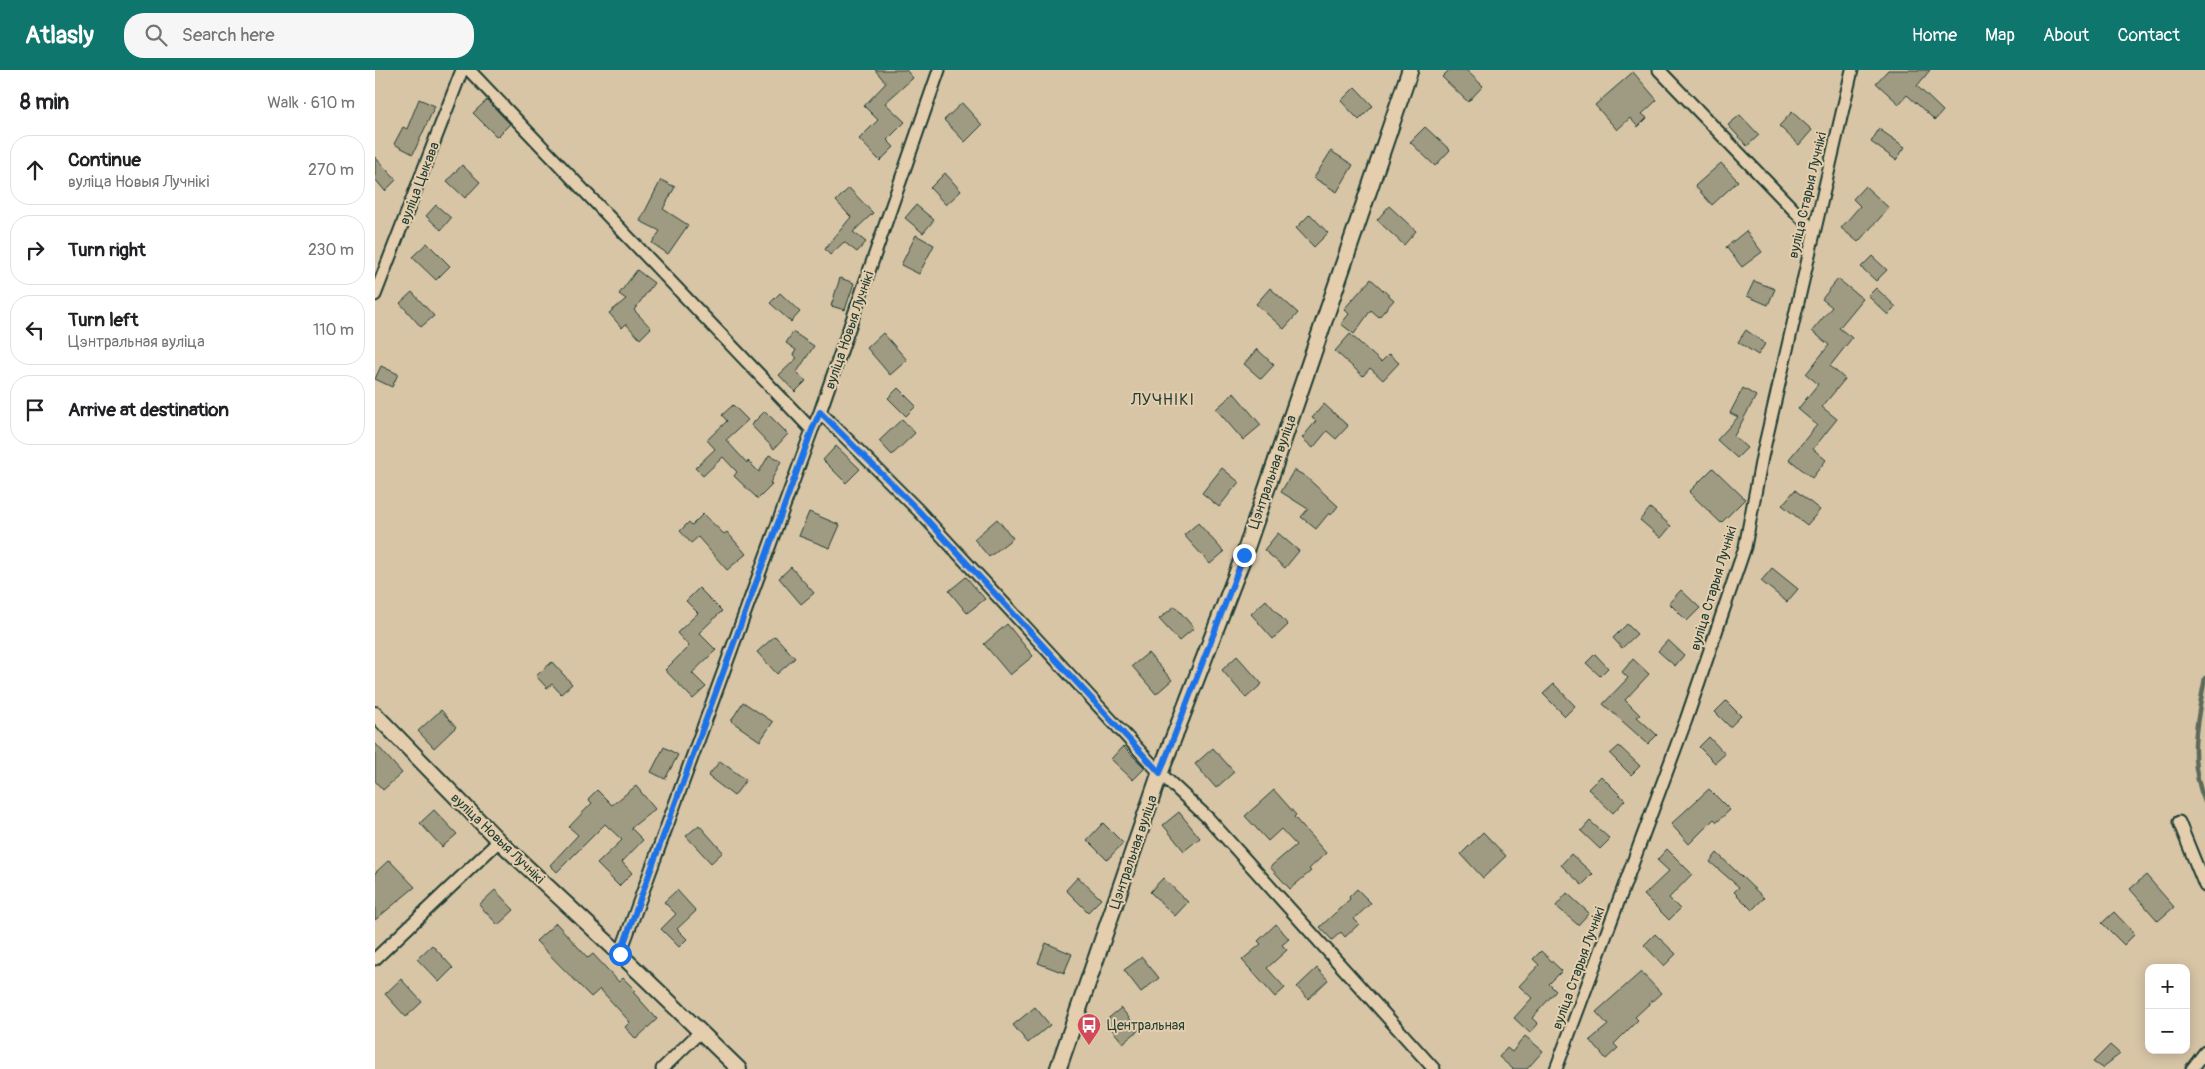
<!DOCTYPE html>
<meta charset="utf-8">
<style>
body{margin:0;font-family:Pangolin,sans-serif;background:#f6f6f6;color:#202124}
.controls{position:absolute;right:15px;bottom:15px;display:grid;overflow:hidden;border-radius:10px;box-shadow:0 2px 12px #0003}
.controls button{width:45px;height:45px;display:grid;place-items:center;padding:0;border:0;border-bottom:1px solid #e0e0e0;background:#fff;color:#202124;font:25px sans-serif}
.stop{position:absolute;width:15px;height:15px;margin:-11px;border:4px solid #1a73e8;border-radius:50%;background:#fff}
.stop.end{background:#1a73e8;border-color:#fff;box-shadow:0 1px 5px #0008}
.list{margin:0;padding:0;list-style:none}
h2{display:flex;justify-content:space-between;align-items:center;height:65px;margin:0;padding:0 20px;font-size:21px}
h2 small{font-size:16px;font-weight:400;color:#757577}
.list li{display:grid;grid-template-columns:32px 1fr auto;gap:15px;align-items:center;box-sizing:border-box;height:70px;margin:0 10px 10px;padding:0 10px;border:1px solid #e0e0e0;border-radius:20px}
.list b{display:block;font-size:19px;white-space:nowrap}
.list p{margin:0;font-size:16px;white-space:nowrap;color:#757577}
.list em{font-size:16px;font-style:normal;color:#757577}
.icon{flex:none;width:28px;height:28px;fill:none;stroke:currentColor;stroke-width:2;stroke-linecap:round;stroke-linejoin:round}
.map{position:relative;flex:none;width:1830px;height:999px;overflow:hidden}
header{display:flex;align-items:center;gap:30px;box-sizing:border-box;height:70px;padding:0 25px;background:#0f766e;color:#fff}
header strong{font-size:24px}
nav{display:flex;gap:28px;margin-inline-start:auto;font-size:18px}
.search{width:350px;height:45px;background:#f6f6f6;display:flex;align-items:center;gap:12px;box-sizing:border-box;padding:0 18px;border-radius:20px;color:#757577;font-size:19px}
main{display:flex}
aside{flex:1;background:#fff}
.map>svg:first-child{display:block}
</style>
<header>
<strong>Atlasly</strong>
<div class="search"><svg class="icon" aria-label="search" viewBox="0 0 24 24"><circle cx="10" cy="10" r="6"/><path d="M15 15l6 6"/></svg>Search here</div>
<nav><a>Home</a><a>Map</a><a>About</a><a>Contact</a></nav>
</header>
<main>
<aside>
<h2>8 min<small>Walk · 610 m</small></h2>
<ul class="list">
<li><svg class="icon" aria-label="ahead" viewBox="0 0 24 24"><path d="M12 20V5M6 11l6-6 6 6"/></svg><div><b>Continue</b><p>вуліца Новыя Лучнікі</p></div><em>270 m</em></li>
<li><svg class="icon" aria-label="right" viewBox="0 0 24 24"><path d="M7 20v-9h11M14 6l5 5-5 5"/></svg><div><b>Turn right</b></div><em>230 m</em></li>
<li><svg class="icon" aria-label="left" viewBox="0 0 24 24"><path d="M17 20v-9H6M10 6l-5 5 5 5"/></svg><div><b>Turn left</b><p>Цэнтральная вуліца</p></div><em>110 m</em></li>
<li><svg class="icon" aria-label="arrive" viewBox="0 0 24 24"><path d="M6 21V4h12l-3 4 3 4H6"/></svg><div><b>Arrive at destination</b></div></li>
</ul>
</aside>
<div class="map">
<svg width="1830" height="999" viewBox="0 0 1830 999">
<rect width="100%" height="100%" fill="#d8c5a6"/>
<filter id="ink" filterUnits="userSpaceOnUse"><feTurbulence type="fractalNoise" baseFrequency=".02" numOctaves="2"/><feDisplacementMap in="SourceGraphic" scale="10" xChannelSelector="R" yChannelSelector="G"/><feConvolveMatrix kernelMatrix="1 2 1 2 8 2 1 2 1" color-interpolation-filters="sRGB"/></filter>
<g filter="url(#ink)">
<g fill="none" stroke-linecap="round" stroke-linejoin="round">
<path stroke="#5d6b5a" stroke-width="4.5" d="M 1830,608 C 1822,652 1812,689 1830,732"/>
</g>
<path fill="#9f9b82" stroke="#1f3d34" d="M 500,0 L 531,0 L 538,8 L 510,33 L 530,52 L 512,70 L 519,77 L 505,91 L 484,69 L 503,50 L 489,36 L 511,13 Z
M 1074,0 L 1091,0 L 1108,16 L 1093,32 L 1067,7 Z
M 1513,0 L 1555,0 L 1542,16 L 1568,41 L 1560,50 L 1532,25 L 1524,34 L 1501,13 Z
M 1258,2 L 1282,30 L 1267,44 L 1272,48 L 1263,57 L 1255,48 L 1242,60 L 1220,35 Z
M 980,17 L 998,36 L 984,50 L 966,31 Z
M 44,29 L 60,36 L 38,84 L 19,74 L 28,57 L 32,59 Z
M 112,30 L 135,54 L 122,67 L 98,43 Z
M 587,33 L 607,55 L 590,72 L 569,50 Z
M 1417,42 L 1437,60 L 1424,75 L 1404,56 Z
M 1365,45 L 1384,65 L 1372,76 L 1353,55 Z
M 1050,57 L 1075,80 L 1060,96 L 1035,72 Z
M 1504,59 L 1530,77 L 1521,90 L 1496,72 Z
M 956,81 L 978,95 L 962,122 L 939,108 Z
M 0,87 L 21,110 L 10,121 L 0,109 Z
M 1346,93 L 1363,111 L 1337,135 L 1320,116 Z
M 87,95 L 105,112 L 90,128 L 72,111 Z
M 570,103 L 586,121 L 571,135 L 555,118 Z
M 286,110 L 300,117 L 288,139 L 313,155 L 293,184 L 277,173 L 285,161 L 265,151 Z
M 1490,116 L 1514,138 L 1483,172 L 1466,158 L 1485,136 L 1478,129 Z
M 474,118 L 498,143 L 478,162 L 491,172 L 482,182 L 469,172 L 455,185 L 450,179 L 476,147 L 461,131 Z
M 61,135 L 76,148 L 66,160 L 51,146 Z
M 541,135 L 559,150 L 548,163 L 530,148 Z
M 1014,136 L 1041,161 L 1029,175 L 1002,150 Z
M 935,144 L 953,163 L 939,177 L 921,158 Z
M 1371,161 L 1387,182 L 1367,197 L 1351,177 Z
M 541,165 L 559,175 L 544,204 L 526,195 Z
M 52,173 L 75,196 L 61,210 L 37,187 Z
M 1497,186 L 1512,200 L 1501,211 L 1486,197 Z
M 262,200 L 279,213 L 259,240 L 276,258 L 265,269 L 251,254 L 247,258 L 234,243 L 251,229 L 244,224 Z
M 465,208 L 479,213 L 470,240 L 456,236 Z
M 996,209 L 1019,230 L 1004,247 L 996,240 L 979,264 L 966,254 L 974,244 L 969,239 Z
M 1463,209 L 1488,229 L 1464,258 L 1477,268 L 1455,296 L 1470,309 L 1447,337 L 1462,349 L 1438,379 L 1451,390 L 1437,408 L 1414,389 L 1442,355 L 1423,339 L 1443,314 L 1431,304 L 1454,275 L 1437,261 L 1457,237 L 1447,229 Z
M 1379,211 L 1400,219 L 1393,235 L 1372,226 Z
M 895,218 L 923,243 L 909,259 L 881,234 Z
M 1501,218 L 1521,237 L 1513,245 L 1493,226 Z
M 37,222 L 59,246 L 46,257 L 25,233 Z
M 405,223 L 425,242 L 416,252 L 395,233 Z
M 1371,260 L 1390,274 L 1383,285 L 1363,272 Z
M 418,262 L 439,276 L 422,302 L 431,311 L 420,322 L 404,305 L 422,288 L 418,285 L 421,280 L 411,273 Z
M 508,263 L 532,290 L 515,305 L 492,278 Z
M 975,264 L 1006,292 L 1014,284 L 1024,293 L 1008,310 L 995,298 L 988,306 L 960,281 Z
M 882,279 L 899,295 L 886,309 L 869,294 Z
M 6,296 L 23,304 L 17,317 L 0,309 Z
M 523,318 L 541,336 L 531,346 L 513,328 Z
M 1368,318 L 1381,326 L 1359,366 L 1372,378 L 1362,388 L 1342,370 L 1363,347 L 1355,343 Z
M 859,323 L 886,355 L 868,370 L 841,339 Z
M 949,334 L 973,356 L 961,369 L 952,361 L 938,378 L 927,368 L 941,351 L 937,348 Z
M 358,335 L 373,350 L 351,370 L 372,393 L 373,391 L 384,402 L 394,385 L 406,391 L 395,413 L 397,415 L 383,429 L 359,406 L 362,402 L 348,387 L 328,406 L 320,398 L 340,379 L 332,370 L 352,351 L 347,345 Z
M 390,341 L 413,364 L 399,379 L 376,355 Z
M 527,349 L 540,363 L 517,385 L 504,371 Z
M 461,376 L 485,399 L 471,413 L 448,390 Z
M 847,398 L 864,412 L 844,437 L 827,423 Z
M 1338,398 L 1370,429 L 1346,453 L 1314,422 Z
M 919,400 L 930,406 L 963,436 L 956,445 L 954,443 L 941,459 L 926,447 L 933,439 L 906,422 Z
M 1420,420 L 1445,440 L 1432,455 L 1407,435 Z
M 1275,438 L 1296,456 L 1286,468 L 1265,450 Z
M 434,442 L 465,455 L 455,478 L 424,466 Z
M 328,444 L 349,464 L 352,462 L 371,484 L 352,500 L 323,467 L 316,473 L 305,461 L 314,452 L 317,455 Z
M 622,449 L 638,468 L 614,487 L 599,469 Z
M 823,453 L 849,482 L 835,494 L 809,465 Z
M 903,463 L 924,481 L 910,498 L 889,480 Z
M 416,497 L 439,523 L 426,534 L 404,508 Z
M 1397,498 L 1423,519 L 1412,532 L 1386,511 Z
M 591,507 L 610,529 L 592,543 L 574,521 Z
M 324,518 L 347,541 L 324,563 L 341,580 L 317,603 L 331,617 L 318,629 L 290,600 L 314,576 L 302,563 L 323,543 L 311,531 Z
M 1306,520 L 1325,538 L 1312,551 L 1294,533 Z
M 891,530 L 913,555 L 898,569 L 876,544 Z
M 800,536 L 819,558 L 804,571 L 784,549 Z
M 632,554 L 658,586 L 635,605 L 609,574 Z
M 1252,554 L 1262,564 L 1247,578 L 1238,568 Z
M 400,566 L 420,588 L 402,604 L 382,582 Z
M 1293,570 L 1309,585 L 1300,596 L 1283,581 Z
M 773,583 L 797,610 L 781,624 L 757,596 Z
M 1220,584 L 1233,598 L 1225,606 L 1211,593 Z
M 862,586 L 887,614 L 871,628 L 847,600 Z
M 1258,589 L 1274,604 L 1250,630 L 1265,645 L 1262,647 L 1282,665 L 1273,674 L 1228,634 L 1253,608 L 1247,602 Z
M 177,592 L 197,614 L 186,624 L 177,614 L 172,618 L 161,606 Z
M 1179,614 L 1200,636 L 1190,646 L 1168,624 Z
M 1351,631 L 1366,646 L 1355,657 L 1340,642 Z
M 368,632 L 398,652 L 385,671 L 356,651 Z
M 66,640 L 81,657 L 59,678 L 43,661 Z
M 1334,667 L 1350,684 L 1340,693 L 1324,677 Z
M 0,673 L 27,703 L 8,720 L 0,711 Z
M 748,676 L 770,698 L 758,710 L 736,689 Z
M 1244,676 L 1265,696 L 1256,705 L 1235,684 Z
M 289,677 L 303,685 L 290,709 L 276,702 Z
M 838,678 L 859,702 L 841,718 L 820,694 Z
M 345,691 L 371,710 L 359,726 L 333,706 Z
M 1226,706 L 1250,730 L 1238,743 L 1213,719 Z
M 261,716 L 280,739 L 256,758 L 268,770 L 247,792 L 257,803 L 244,816 L 222,794 L 247,770 L 230,754 L 182,802 L 175,795 L 203,765 L 194,757 L 217,733 L 213,729 L 222,720 L 237,735 Z
M 1334,719 L 1355,740 L 1342,752 L 1339,749 L 1314,774 L 1296,754 Z
M 899,720 L 921,745 L 919,747 L 951,783 L 934,799 L 936,801 L 915,819 L 895,797 L 921,775 L 906,759 L 893,771 L 870,746 Z
M 59,740 L 82,764 L 67,777 L 45,753 Z
M 804,742 L 825,768 L 809,781 L 788,755 Z
M 1215,751 L 1235,769 L 1225,779 L 1206,761 Z
M 728,753 L 748,773 L 732,790 L 712,770 Z
M 324,755 L 348,782 L 336,793 L 311,766 Z
M 1108,762 L 1131,786 L 1108,808 L 1086,784 Z
M 1292,779 L 1317,804 L 1294,828 L 1305,839 L 1294,850 L 1269,825 L 1294,801 L 1282,790 Z
M 1342,783 L 1389,828 L 1377,840 L 1359,822 L 1364,817 L 1335,792 Z
M 1196,784 L 1218,804 L 1207,815 L 1186,795 Z
M 14,790 L 40,817 L 0,850 L 0,803 Z
M 1771,805 L 1799,837 L 1783,851 L 1755,819 Z
M 703,807 L 726,829 L 713,842 L 691,820 Z
M 788,808 L 813,832 L 800,846 L 775,822 Z
M 982,819 L 996,833 L 979,849 L 984,854 L 970,867 L 966,862 L 957,870 L 945,857 L 975,829 L 974,827 Z
M 120,820 L 139,840 L 123,855 L 104,835 Z
M 302,820 L 321,841 L 302,859 L 312,869 L 304,877 L 286,859 L 301,844 L 289,832 Z
M 1192,823 L 1214,843 L 1203,855 L 1181,836 Z
M 1739,842 L 1760,864 L 1749,875 L 1727,853 Z
M 181,853 L 213,888 L 218,884 L 244,912 L 248,908 L 260,920 L 258,922 L 282,949 L 261,969 L 250,957 L 255,952 L 225,919 L 216,927 L 161,871 Z
M 901,854 L 914,869 L 907,875 L 912,880 L 892,898 L 910,918 L 900,927 L 867,890 L 886,874 L 883,871 Z
M 1280,864 L 1301,884 L 1289,896 L 1269,875 Z
M 671,873 L 697,884 L 689,903 L 663,893 Z
M 57,875 L 78,898 L 64,912 L 42,889 Z
M 1166,881 L 1187,901 L 1174,914 L 1181,921 L 1157,948 L 1163,954 L 1155,963 L 1139,948 L 1157,928 L 1144,916 L 1164,895 L 1158,889 Z
M 767,887 L 784,908 L 766,922 L 749,900 Z
M 942,898 L 953,910 L 933,929 L 922,917 Z
M 1266,902 L 1286,923 L 1260,947 L 1263,950 L 1239,974 L 1243,978 L 1231,989 L 1215,970 L 1233,955 L 1221,942 Z
M 26,909 L 47,932 L 31,947 L 10,924 Z
M 660,937 L 675,955 L 653,973 L 638,955 Z
M 746,938 L 764,960 L 748,973 L 730,951 Z
M 1150,966 L 1168,981 L 1152,999 L 1138,999 L 1124,987 L 1132,978 L 1137,982 Z
M 1735,975 L 1745,984 L 1727,998 L 1718,992 Z"/>
<g fill="none" stroke-linecap="round" stroke-linejoin="round">
<g stroke="#1f3d34" stroke-width="15">
<path id="minor" d="M 94,0 L 437,360
M 1284,0 L 1439,161
M 0,225 L 87,0
M 445,342 L 543,440 L 785,703 L 833,748 L 1059,999
M 1804,752 L 1830,816
M 245,884 L 437,360 L 445,342 L 564,0
M 0,889 L 124,771
M 287,999 L 326,961
M 1181,999 L 1311,650 L 1370,477 L 1387,387 L 1477,0
M 1817,999 L 1830,982"/>
</g>
<g stroke="#1f3d34" stroke-width="18">
<path id="tertiary" d="M 0,644 L 124,771 L 245,884 L 364,999"/>
</g>
<g stroke="#1f3d34" stroke-width="19">
<path id="secondary" d="M 683,999 L 785,703 L 869,485 L 1035,0"/>
</g>
<use href="#minor" stroke="#e4cead" stroke-width="11"/>
<use href="#tertiary" stroke="#e4cead" stroke-width="14"/>
<use href="#secondary" stroke="#e4cead" stroke-width="15"/>
</g>
</g>
<g fill="none" stroke-linecap="round" stroke-linejoin="round" filter="url(#ink)">
<path stroke="#1a73e8" stroke-width="6" d="M 245,884 L 437,360 L 445,342 L 543,440 L 785,703 L 869,485"/>
</g>
<defs>
<g id="bus-pin" transform="scale(1.25)"><path d="M0 17L-7.5 6A9.5 9.5 0 1 1 7.5 6Z" fill="#d1495b" stroke="#e4cead"/><path d="M-5-6H5V4H4V6H2V4H-2V6H-4V4H-5ZM-3.5-4V0h7V-4ZM-3.5 1.2v1.5H-2V1.2ZM2 1.2v1.5H3.5V1.2Z" fill="#fff"/></g>
</defs>
<g fill-rule="evenodd">
<use href="#bus-pin" x="714" y="955"/>
</g>
<g text-anchor="middle" stroke-width="4" stroke-linejoin="round" paint-order="stroke">
<g font-size="14" fill="#1f3d34" stroke="#e4cead">
<text transform="translate(44 113) rotate(-69)" y="5">вуліца Цыкава</text>
<text transform="translate(1432 125) rotate(-77)" y="5">вуліца Старыя Лучнікі</text>
<text transform="translate(474 260) rotate(-71)" y="5">вуліца Новыя Лучнікі</text>
<text transform="translate(897 402) rotate(-71)" y="5">Цэнтральная вуліца</text>
<text transform="translate(1338 518) rotate(-73)" y="5">вуліца Старыя Лучнікі</text>
<text transform="translate(123 768) rotate(44)" y="5">вуліца Новыя Лучнікі</text>
<text transform="translate(758 782) rotate(-71)" y="5">Цэнтральная вуліца</text>
<text transform="translate(1203 898) rotate(-70)" y="5">вуліца Старыя Лучнікі</text>
</g>
<g font-size="14" fill="#1f3d34" stroke="#e4cead" text-anchor="start">
<text x="732" y="960">Центральная</text>
</g>
<g font-size="16" letter-spacing="1" fill="#1f3d34" stroke="#e4cead">
<text x="788" y="335">ЛУЧНІКІ</text>
</g>
</g>
</svg>
<div class="controls">
<button>+</button>
<button>−</button>
</div>
<div class="stop" style="left:245px;top:884px"></div>
<div class="stop end" style="left:869px;top:485px"></div>
</div>
</main>
